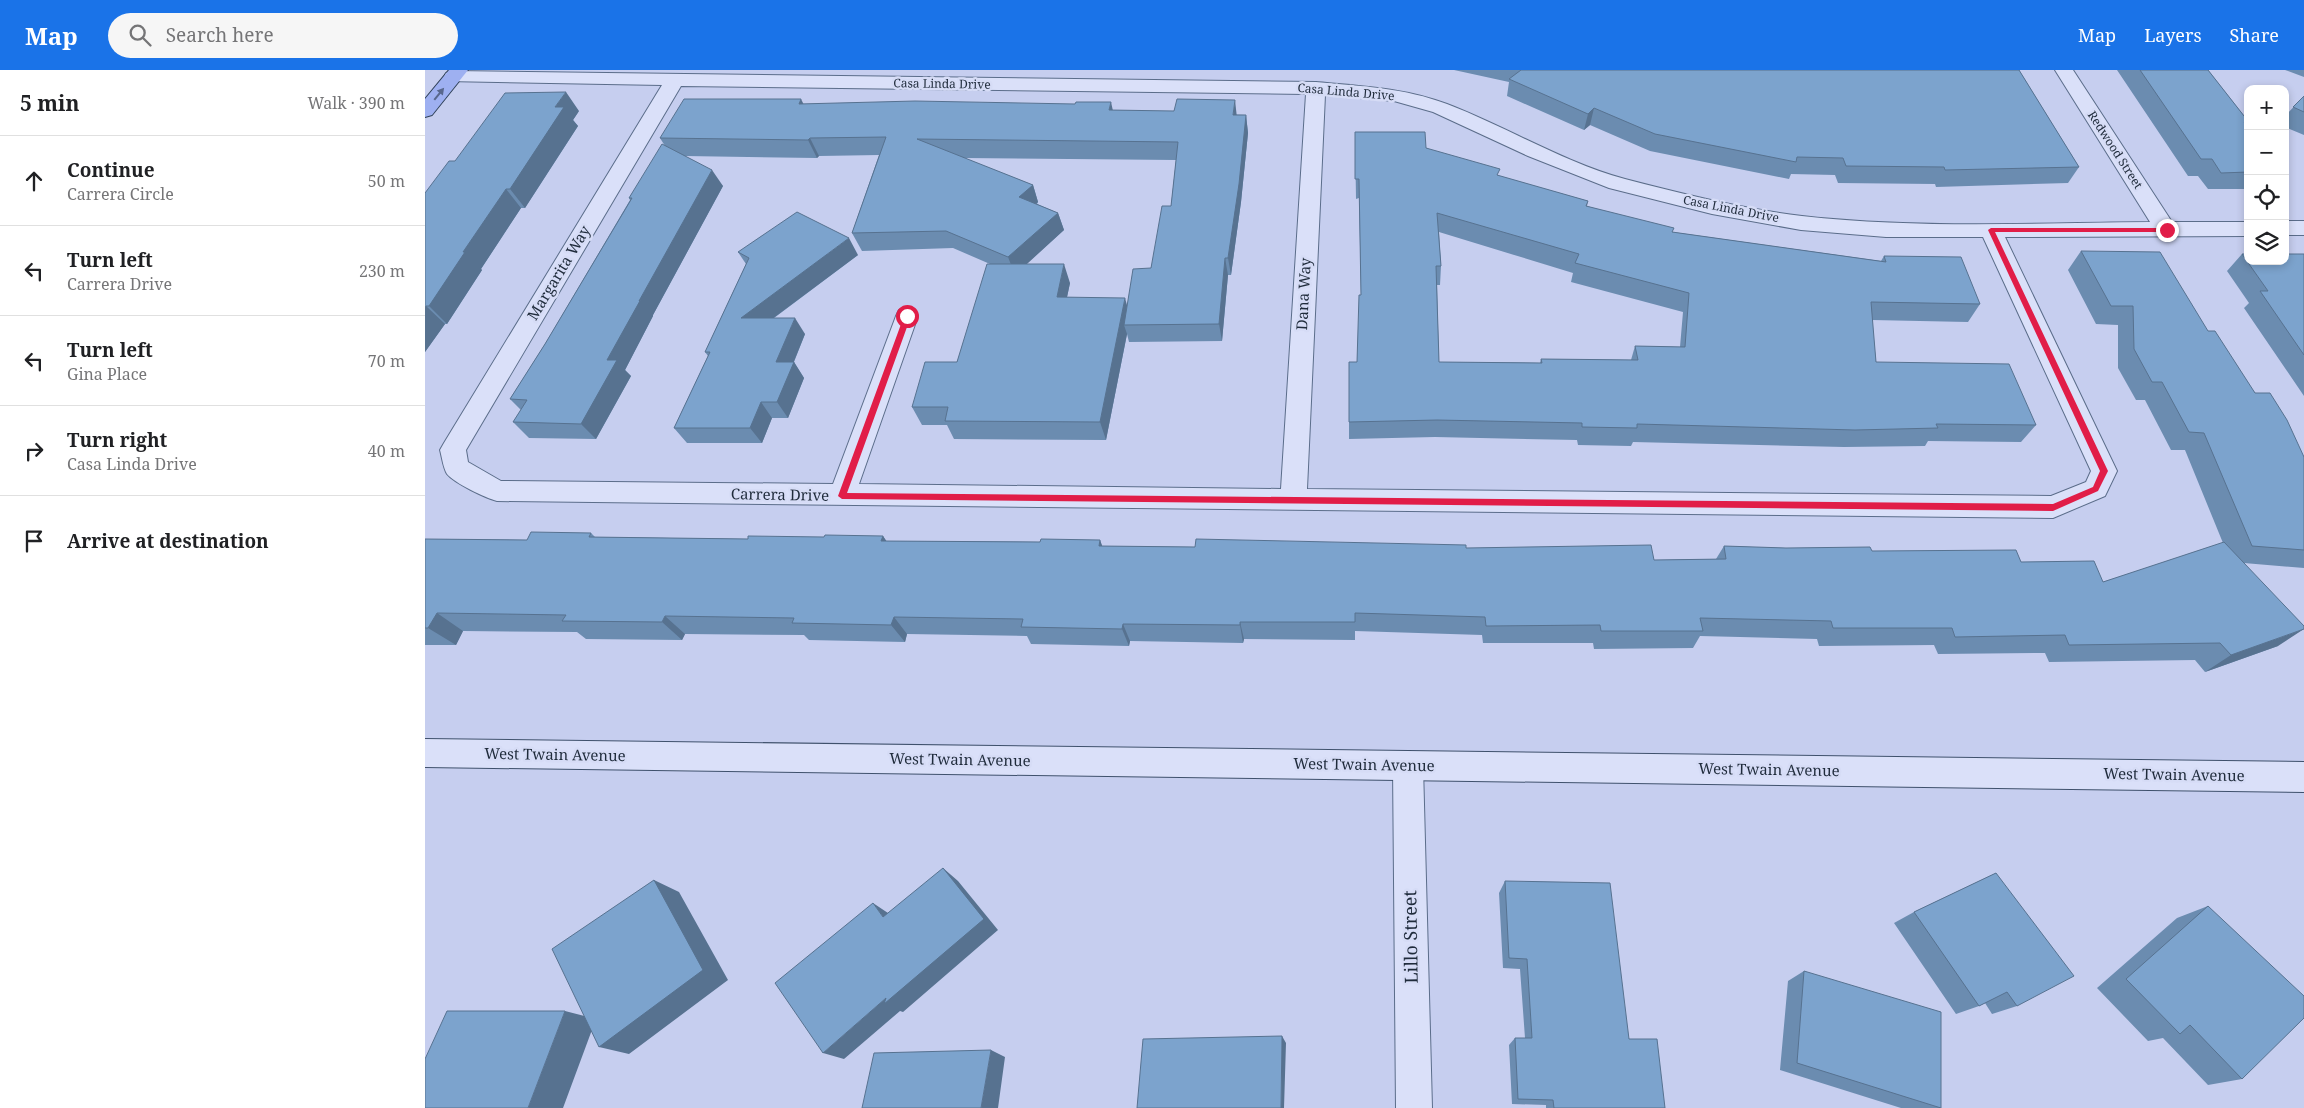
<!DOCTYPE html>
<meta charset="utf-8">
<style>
body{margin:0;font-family:"Noto Serif",serif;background:#f6f6f6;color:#202124}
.controls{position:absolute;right:15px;top:15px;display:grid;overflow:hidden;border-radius:10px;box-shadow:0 2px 8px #0003}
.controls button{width:45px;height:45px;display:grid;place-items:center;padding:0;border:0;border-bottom:1px solid #e0e0e0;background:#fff;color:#202124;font:25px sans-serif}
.stop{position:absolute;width:15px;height:15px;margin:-11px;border:4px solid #e11d48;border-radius:50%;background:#fff}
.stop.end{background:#e11d48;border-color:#fff;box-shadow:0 1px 5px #0008}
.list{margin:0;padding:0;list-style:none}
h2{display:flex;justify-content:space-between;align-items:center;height:65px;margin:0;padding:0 20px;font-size:21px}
h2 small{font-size:16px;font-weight:400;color:#757577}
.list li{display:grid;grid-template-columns:32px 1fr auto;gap:15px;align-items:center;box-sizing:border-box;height:90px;padding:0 20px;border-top:1px solid #e0e0e0}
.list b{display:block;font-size:19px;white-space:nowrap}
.list p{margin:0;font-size:16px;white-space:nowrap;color:#757577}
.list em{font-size:16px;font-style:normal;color:#757577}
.icon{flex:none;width:28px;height:28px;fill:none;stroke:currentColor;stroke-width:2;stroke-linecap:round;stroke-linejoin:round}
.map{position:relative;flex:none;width:1879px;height:1038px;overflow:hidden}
header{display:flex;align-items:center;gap:30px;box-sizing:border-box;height:70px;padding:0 25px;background:#1a73e8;color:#fff}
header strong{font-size:24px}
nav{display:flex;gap:28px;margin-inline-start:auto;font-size:18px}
.search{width:350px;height:45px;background:#f6f6f6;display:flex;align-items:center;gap:12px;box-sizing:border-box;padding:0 18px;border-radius:28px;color:#757577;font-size:19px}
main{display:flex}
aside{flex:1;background:#fff}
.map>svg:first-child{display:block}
</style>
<header>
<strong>Map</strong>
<div class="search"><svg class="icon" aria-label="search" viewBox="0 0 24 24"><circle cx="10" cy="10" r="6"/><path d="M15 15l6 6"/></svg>Search here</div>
<nav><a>Map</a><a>Layers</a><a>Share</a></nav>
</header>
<main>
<aside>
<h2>5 min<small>Walk · 390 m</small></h2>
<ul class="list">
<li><svg class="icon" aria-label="ahead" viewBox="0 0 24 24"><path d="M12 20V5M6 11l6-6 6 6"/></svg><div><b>Continue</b><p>Carrera Circle</p></div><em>50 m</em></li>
<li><svg class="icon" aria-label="left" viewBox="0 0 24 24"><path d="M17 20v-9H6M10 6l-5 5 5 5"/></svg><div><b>Turn left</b><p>Carrera Drive</p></div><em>230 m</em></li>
<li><svg class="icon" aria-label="left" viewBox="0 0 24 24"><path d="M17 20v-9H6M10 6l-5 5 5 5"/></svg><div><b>Turn left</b><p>Gina Place</p></div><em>70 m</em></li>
<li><svg class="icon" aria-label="right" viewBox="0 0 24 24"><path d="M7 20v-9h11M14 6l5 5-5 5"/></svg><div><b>Turn right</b><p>Casa Linda Drive</p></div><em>40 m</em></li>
<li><svg class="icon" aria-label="arrive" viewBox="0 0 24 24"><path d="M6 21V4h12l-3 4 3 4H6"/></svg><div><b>Arrive at destination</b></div></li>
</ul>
</aside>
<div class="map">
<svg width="1879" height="1038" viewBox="0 0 1879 1038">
<rect width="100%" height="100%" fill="#c6ceef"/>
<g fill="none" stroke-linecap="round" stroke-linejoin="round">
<g stroke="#5b6d8a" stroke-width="2">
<path id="street" d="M 1630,0 L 1648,0 L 1747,152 L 1823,152 L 1823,166 L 1580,167 L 1692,401 L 1680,426 L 1628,448 L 72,431 C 61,428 29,413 22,404 C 18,397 17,387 15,380 L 19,373 L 237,15 L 21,11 L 19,7 L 21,3 L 28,1 L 891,12 C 936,16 980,18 1022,34 C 1082,57 1138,92 1200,109 C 1258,124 1318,139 1377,146 C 1492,159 1610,153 1725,152 ZM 256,16 L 881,24 L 856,419 L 434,414 L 493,246 L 490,240 L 482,238 L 474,240 L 471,246 L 408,414 L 76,411 L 43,392 L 41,380 ZM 900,25 L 969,31 L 1008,42 L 1103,86 L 1184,118 L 1287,144 L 1376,160 L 1461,167 L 1558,167 L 1666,401 L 1661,412 L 1626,426 L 882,419 Z
M 1860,151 L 1879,151 L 1879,165 L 1860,165 Z
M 983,682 L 994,686 L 998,696 L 1007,1038 L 971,1038 L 968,696 L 972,686 Z"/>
</g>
<g stroke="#3f516c" stroke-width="2">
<path id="secondary" d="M 0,669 L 1879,692 L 1879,722 L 0,697 Z"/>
</g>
<g stroke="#2f4158" stroke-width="2">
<path id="primary" d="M 24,0 L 43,0 L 7,45 L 0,47 L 0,29 Z"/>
</g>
<use href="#street" fill="#dae0f9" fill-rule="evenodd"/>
<use href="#secondary" fill="#dae0f9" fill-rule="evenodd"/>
<use href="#primary" fill="#9eb0f1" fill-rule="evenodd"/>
</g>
<path fill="#6b8cb0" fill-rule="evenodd" d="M 1029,0 L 1594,0 L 1654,97 L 1643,113 L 1511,117 L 1510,114 L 1413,113 L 1410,105 L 1366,104 L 1364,109 L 1225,81 L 1165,55 L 1159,60 L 1082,26 L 1084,12 Z
M 1692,0 L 1783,0 L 1823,51 L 1823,54 L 1821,55 L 1823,57 L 1823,119 L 1783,119 L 1773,106 L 1763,106 Z
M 1860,0 L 1879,0 L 1879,7 Z
M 1879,26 L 1879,65 L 1860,57 L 1860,46 Z
M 379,34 L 688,40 L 821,45 L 823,63 L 816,132 L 806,205 L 803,205 L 797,271 L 704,272 L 702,264 L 681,370 L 529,369 L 522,355 L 497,355 L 487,337 L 532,292 L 565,194 L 528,178 L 437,181 L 427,163 L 454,85 L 394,86 L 392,88 L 260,86 L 298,116 L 228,245 L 228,246 L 200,300 L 206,306 L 171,369 L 104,368 L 88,352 L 96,340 L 85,329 L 120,274 L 205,130 L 204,128 L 240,76 L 235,68 ZM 539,88 L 751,90 L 746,136 L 726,198 L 702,235 L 642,227 L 645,213 L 601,194 L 639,160 L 633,143 L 612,134 L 613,132 L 608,115 Z
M 154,41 L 148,50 L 153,56 L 100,138 L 96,138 L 56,199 L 57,200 L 22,254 L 20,254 L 0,282 L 0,123 L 30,91 Z
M 930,62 L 1001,78 L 1074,106 L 1163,131 L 1162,136 L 1248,162 L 1456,191 L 1459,186 L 1555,234 L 1543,252 L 1447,250 L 1451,292 L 1611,355 L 1596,372 L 1503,371 L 1500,376 L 1419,377 L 1208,372 L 1206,376 L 1153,375 L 1152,370 L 1010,367 L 924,369 L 924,292 L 932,292 L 936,225 L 934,128 L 931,129 ZM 1014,162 L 1148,203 L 1146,212 L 1258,242 L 1255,277 L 1210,276 L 1206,290 L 1116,289 L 1115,293 L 1014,292 L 1012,215 L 1015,215 L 1016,196 Z
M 1656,181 L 1783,261 L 1879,387 L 1879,498 L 1819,493 L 1853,576 L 1780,602 L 1770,590 L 1624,592 L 1620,583 L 1513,584 L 1509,575 L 1394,576 L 1392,569 L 1275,566 L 1268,578 L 1169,579 L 1168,573 L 1058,573 L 1057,565 L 930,561 L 930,570 L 819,569 L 818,573 L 705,571 L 704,576 L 606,574 L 602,566 L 482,564 L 480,572 L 384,570 L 379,565 L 260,564 L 257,570 L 161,569 L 152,562 L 38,561 L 31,575 L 0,575 L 0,469 L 102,470 L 166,463 L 170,467 L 323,469 L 458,466 L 461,471 L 615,472 L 675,470 L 677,476 L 770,477 L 1041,478 L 1229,490 L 1291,489 L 1299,476 L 1447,481 L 1596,492 L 1678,512 L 1798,473 L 1760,380 L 1746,380 L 1720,330 L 1711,330 L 1693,298 L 1693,255 L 1671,254 L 1643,200 Z
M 313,182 L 433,185 L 349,248 L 380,264 L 369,292 L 379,308 L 363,348 L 347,348 L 337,373 L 262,373 L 249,358 L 283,286 L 280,282 L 321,194 Z
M 1817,184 L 1879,184 L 1879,326 L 1819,238 L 1824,233 L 1802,201 Z
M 1571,803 L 1592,936 L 1567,944 L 1560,933 L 1554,936 L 1531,944 L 1469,853 L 1489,842 Z
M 1080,811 L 1204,969 L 1240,1038 L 1121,1038 L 1121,1035 L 1087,1034 L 1084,975 L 1090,968 L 1100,968 L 1095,899 L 1078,898 L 1074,823 Z
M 1783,836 L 1817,1009 L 1783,1015 L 1738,968 L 1723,971 L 1672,918 L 1752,848 Z
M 1379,901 L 1516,1038 L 1476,1038 L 1355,1000 L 1363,911 Z"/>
<path fill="#577290" d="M 141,22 L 154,41 L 148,50 L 153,56 L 100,138 L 85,119 L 130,37 Z
M 376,29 L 385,47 L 374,34 Z
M 810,30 L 812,48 L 808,45 Z
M 686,32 L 690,50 L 684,40 Z
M 1169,38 L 1165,55 L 1159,60 L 1163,44 Z
M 821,45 L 823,63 L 816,132 L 806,205 L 803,188 Z
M 385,68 L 394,86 L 392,88 L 383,70 Z
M 287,100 L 298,116 L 228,245 L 228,246 L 200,300 L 206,306 L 171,369 L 156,354 L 182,290 L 214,231 Z
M 608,115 L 613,132 L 600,144 L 594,127 Z
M 81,119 L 96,138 L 56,199 L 57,200 L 22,254 L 4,236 L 38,182 Z
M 633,143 L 639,160 L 590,205 L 583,187 Z
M 424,168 L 433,185 L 327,264 L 316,248 Z
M 800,188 L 803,205 L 797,271 L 794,254 Z
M 639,194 L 645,213 L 638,246 L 632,227 Z
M 700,228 L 705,246 L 699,255 L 702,264 L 681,370 L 675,352 Z
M 1,236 L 20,254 L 0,282 L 0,238 Z
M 370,248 L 380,264 L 367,296 L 369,292 L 379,308 L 363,348 L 352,332 L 351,292 Z
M 336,332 L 347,348 L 337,373 L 325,358 Z
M 458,466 L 471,485 L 456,471 Z
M 675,470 L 682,489 L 674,476 Z
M 12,543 L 38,561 L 31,575 L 3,558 Z
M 240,546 L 260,564 L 257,570 L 237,552 Z
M 469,547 L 482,564 L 480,572 L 466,555 Z
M 815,552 L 819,569 L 818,573 L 815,555 Z
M 698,554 L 705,571 L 704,576 L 697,559 Z
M 1879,559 L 1853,576 L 1780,602 L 1806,585 Z
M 518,798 L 533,811 L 573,860 L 478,942 L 475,941 L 419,989 L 398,983 L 461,928 Z
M 229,810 L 254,822 L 303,910 L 204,984 L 174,977 Z
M 448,833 L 466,845 L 458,847 Z
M 140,941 L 171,949 L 138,1038 L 103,1038 Z
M 857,966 L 861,973 L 859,1038 L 856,1038 Z
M 566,980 L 580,987 L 573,1038 L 556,1038 Z"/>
<path fill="#7ca3cd" stroke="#577290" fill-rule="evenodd" d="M 1096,0 L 1594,0 L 1654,97 L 1520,100 L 1519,97 L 1421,96 L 1418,88 L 1372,87 L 1371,92 L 1230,64 L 1169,38 L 1163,44 L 1084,9 Z
M 1715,0 L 1783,0 L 1823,51 L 1823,52 L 1819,52 L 1823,57 L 1823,102 L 1796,103 L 1787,89 L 1776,89 Z
M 141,22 L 130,37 L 139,37 L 85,119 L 81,119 L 38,182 L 40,182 L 4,236 L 1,236 L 0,238 L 0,123 L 24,91 L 30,91 L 80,23 Z
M 1879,26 L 1879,42 L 1868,37 Z
M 259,29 L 376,29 L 374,34 L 490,31 L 650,34 L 651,32 L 686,32 L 684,40 L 749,41 L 752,29 L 810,30 L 808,45 L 821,45 L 814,114 L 803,188 L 800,188 L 794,254 L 699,255 L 708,199 L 726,198 L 737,136 L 746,136 L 753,72 L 492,69 L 608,115 L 594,127 L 633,143 L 583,187 L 521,161 L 427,163 L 461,67 L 385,68 L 383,70 L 235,68 Z
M 930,62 L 1000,62 L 1001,78 L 1075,99 L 1072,105 L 1163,131 L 1161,136 L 1249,158 L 1247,162 L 1461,192 L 1459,186 L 1536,187 L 1555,234 L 1446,232 L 1451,292 L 1584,294 L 1611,355 L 1511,354 L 1513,358 L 1430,360 L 1212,354 L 1212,358 L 1157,357 L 1157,353 L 1012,350 L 924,352 L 924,292 L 932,292 L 934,225 L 936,225 L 934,109 L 930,109 ZM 1012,143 L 1154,184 L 1150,193 L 1264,223 L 1260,277 L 1210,276 L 1213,290 L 1116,289 L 1117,293 L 1014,292 L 1011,196 L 1016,196 Z
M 237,74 L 287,100 L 214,231 L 216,229 L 182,290 L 192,290 L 156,354 L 88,352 L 102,330 L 85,329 L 120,274 L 207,128 L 204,128 Z
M 372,142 L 424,168 L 316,248 L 370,248 L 351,292 L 369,292 L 352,332 L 336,332 L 325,358 L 249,358 L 285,282 L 280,282 L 324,188 L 313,182 Z
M 1656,181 L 1735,182 L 1783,261 L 1790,261 L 1830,323 L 1845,323 L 1862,350 L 1879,387 L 1879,480 L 1827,476 L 1779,363 L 1764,362 L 1737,312 L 1727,312 L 1709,279 L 1708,236 L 1686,236 Z
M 1817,184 L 1823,184 L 1823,191 L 1860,191 L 1860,184 L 1879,184 L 1879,285 L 1835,221 L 1843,221 Z
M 562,194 L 639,194 L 632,227 L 700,228 L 675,352 L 520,351 L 523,337 L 487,337 L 500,292 L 532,292 Z
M 106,462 L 166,463 L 164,467 L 323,469 L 323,466 L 399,467 L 400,465 L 458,466 L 456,471 L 615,472 L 616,469 L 675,470 L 674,476 L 770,477 L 771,469 L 1041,475 L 1041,478 L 1226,475 L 1229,490 L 1301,489 L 1299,476 L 1361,478 L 1445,477 L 1447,481 L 1591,480 L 1596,492 L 1669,491 L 1678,512 L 1799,472 L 1879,556 L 1879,559 L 1806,585 L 1795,573 L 1644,575 L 1640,565 L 1530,567 L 1527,558 L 1408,558 L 1406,551 L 1275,548 L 1278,561 L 1176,561 L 1175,555 L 1061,556 L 1060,547 L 930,543 L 930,552 L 815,552 L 815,555 L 698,554 L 697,559 L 596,557 L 598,549 L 469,547 L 466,555 L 367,553 L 369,548 L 240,546 L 237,552 L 137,551 L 141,545 L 12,543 L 3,558 L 0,558 L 0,469 L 102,470 Z
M 518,798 L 559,849 L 459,934 L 461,928 L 398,983 L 350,913 L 448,833 L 458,847 Z
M 1571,803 L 1649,906 L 1592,936 L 1582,922 L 1554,936 L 1489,842 Z
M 229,810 L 278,900 L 174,977 L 127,879 Z
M 1080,811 L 1185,813 L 1204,969 L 1232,969 L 1240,1038 L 1129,1038 L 1128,1030 L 1093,1029 L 1090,968 L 1107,968 L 1102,889 L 1084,888 Z
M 1783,836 L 1879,926 L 1879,948 L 1817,1009 L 1765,955 L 1755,964 L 1701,909 Z
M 1379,901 L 1516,942 L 1516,1038 L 1372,993 Z
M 22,941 L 140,941 L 103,1038 L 0,1038 L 0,989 Z
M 857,966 L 856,1038 L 712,1038 L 718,969 Z
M 566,980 L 556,1038 L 437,1038 L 449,983 Z"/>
<defs><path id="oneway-solid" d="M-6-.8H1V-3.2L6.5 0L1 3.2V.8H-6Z" transform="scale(1.25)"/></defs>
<use fill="#58678d" href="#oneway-solid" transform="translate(14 24) rotate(-51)"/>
<path fill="#e11d48" d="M 1566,158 L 1742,158 L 1745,160 L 1742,162 L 1570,162 L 1683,401 L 1673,421 L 1628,441 L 417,429 L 413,426 L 479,246 L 482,243 L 486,246 L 422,423 L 1628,434 L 1668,417 L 1675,401 L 1563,160 Z"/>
<g text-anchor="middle" stroke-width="5" stroke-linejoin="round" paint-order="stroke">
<g font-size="12" fill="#1f2b3b" stroke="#d6dcf6">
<text transform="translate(517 14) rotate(1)" y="4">Casa Linda Drive</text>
<text transform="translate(921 22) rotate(5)" y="4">Casa Linda Drive</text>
<text transform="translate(1690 80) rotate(57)" y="4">Redwood Street</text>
<text transform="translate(1306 139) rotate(11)" y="4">Casa Linda Drive</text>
</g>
<g font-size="15" fill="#1f2b3b" stroke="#d6dcf6">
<text transform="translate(134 203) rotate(-59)" y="5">Margarita Way</text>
<text transform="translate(879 224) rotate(-87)" y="5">Dana Way</text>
<text transform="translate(355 425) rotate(1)" y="5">Carrera Drive</text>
<text transform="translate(130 685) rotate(1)" y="5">West Twain Avenue</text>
<text transform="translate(535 690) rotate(1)" y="5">West Twain Avenue</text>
<text transform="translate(939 695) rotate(1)" y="5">West Twain Avenue</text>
<text transform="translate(1344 700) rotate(1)" y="5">West Twain Avenue</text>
<text transform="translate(1749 705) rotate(1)" y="5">West Twain Avenue</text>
</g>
<g font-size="18" fill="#1f2b3b" stroke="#d6dcf6">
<text transform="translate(986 867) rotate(-91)" y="6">Lillo Street</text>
</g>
</g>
</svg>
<div class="controls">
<button>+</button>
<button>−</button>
<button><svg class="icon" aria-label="locate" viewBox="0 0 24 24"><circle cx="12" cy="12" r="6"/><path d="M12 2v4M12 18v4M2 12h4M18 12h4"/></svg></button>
<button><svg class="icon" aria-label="layers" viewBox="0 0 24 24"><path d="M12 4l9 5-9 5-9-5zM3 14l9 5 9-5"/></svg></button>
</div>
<div class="stop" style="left:482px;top:246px"></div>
<div class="stop end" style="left:1742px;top:160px"></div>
</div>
</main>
